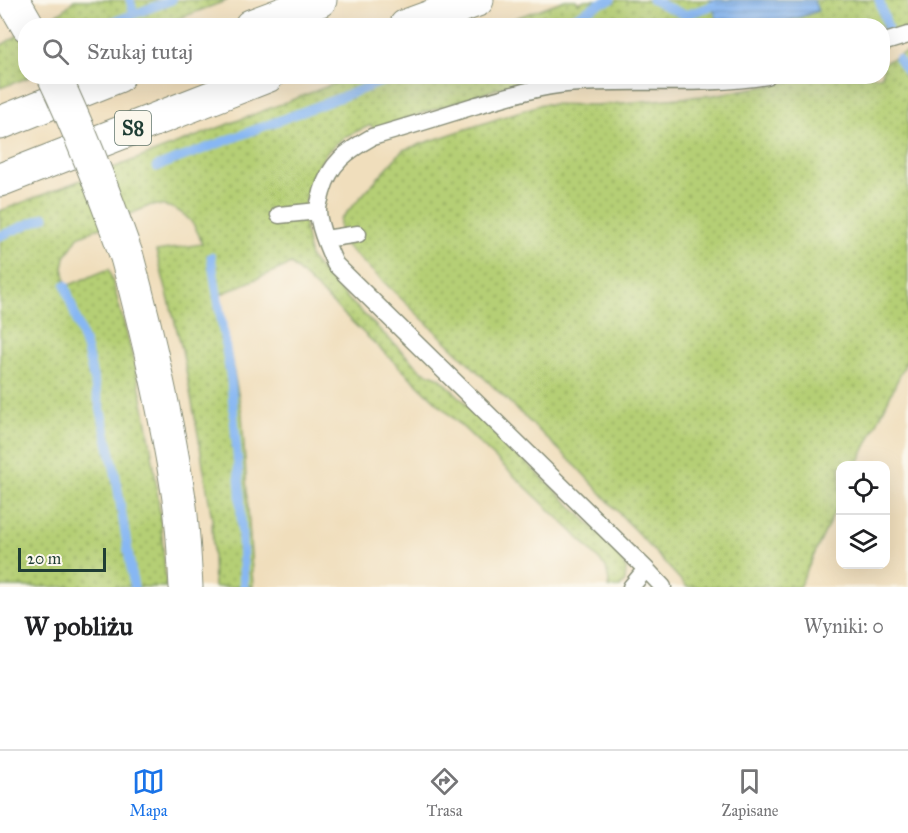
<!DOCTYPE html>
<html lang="pl">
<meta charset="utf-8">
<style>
body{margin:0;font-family:"IM FELL Great Primer",serif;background:#f6f6f6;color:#202124}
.controls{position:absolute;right:18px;bottom:18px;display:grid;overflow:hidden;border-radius:12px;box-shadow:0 6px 24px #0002}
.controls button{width:54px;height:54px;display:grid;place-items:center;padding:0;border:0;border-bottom:2px solid #e0e0e0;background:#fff;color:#202124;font:30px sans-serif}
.scale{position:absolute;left:18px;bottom:15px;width:88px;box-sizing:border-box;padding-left:6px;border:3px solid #1f3d34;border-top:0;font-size:16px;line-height:21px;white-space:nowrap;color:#1f3d34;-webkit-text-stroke:4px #fbf7ec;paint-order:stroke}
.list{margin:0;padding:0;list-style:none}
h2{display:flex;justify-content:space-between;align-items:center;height:78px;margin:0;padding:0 24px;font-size:26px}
h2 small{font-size:20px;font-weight:400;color:#757577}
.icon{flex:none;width:33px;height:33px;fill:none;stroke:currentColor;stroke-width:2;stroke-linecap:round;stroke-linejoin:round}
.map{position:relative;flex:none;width:908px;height:587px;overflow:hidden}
.search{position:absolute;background:#fff;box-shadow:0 6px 24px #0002;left:18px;right:18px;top:18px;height:66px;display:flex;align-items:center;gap:15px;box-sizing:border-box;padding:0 21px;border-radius:24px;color:#757577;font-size:22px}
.sheet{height:162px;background:#fff}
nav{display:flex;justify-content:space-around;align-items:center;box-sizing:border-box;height:84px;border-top:2px solid #e0e0e0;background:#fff;font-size:16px;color:#757577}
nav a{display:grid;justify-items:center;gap:3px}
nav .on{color:#1a73e8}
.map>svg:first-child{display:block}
</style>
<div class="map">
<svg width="908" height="587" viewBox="0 0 908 587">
<defs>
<pattern id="green-dots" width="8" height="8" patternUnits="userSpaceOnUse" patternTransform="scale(1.5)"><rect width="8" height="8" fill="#b5cf75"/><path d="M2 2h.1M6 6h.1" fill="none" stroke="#93a961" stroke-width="1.8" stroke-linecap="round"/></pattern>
<pattern id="water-rules" width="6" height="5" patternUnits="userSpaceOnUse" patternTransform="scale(1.5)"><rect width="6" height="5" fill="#87b7f3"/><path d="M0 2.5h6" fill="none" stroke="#6e96c6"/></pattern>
</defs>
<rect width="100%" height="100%" fill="#fbf7ec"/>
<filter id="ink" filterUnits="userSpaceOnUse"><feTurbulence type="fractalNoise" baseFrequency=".0167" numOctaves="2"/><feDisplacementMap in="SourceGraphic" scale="12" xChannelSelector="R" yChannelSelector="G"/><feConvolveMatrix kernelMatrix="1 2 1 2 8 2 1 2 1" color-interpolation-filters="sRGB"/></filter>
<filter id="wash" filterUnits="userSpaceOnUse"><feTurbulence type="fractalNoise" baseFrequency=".008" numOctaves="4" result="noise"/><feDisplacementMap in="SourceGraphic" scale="24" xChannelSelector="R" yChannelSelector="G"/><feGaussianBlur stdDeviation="1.35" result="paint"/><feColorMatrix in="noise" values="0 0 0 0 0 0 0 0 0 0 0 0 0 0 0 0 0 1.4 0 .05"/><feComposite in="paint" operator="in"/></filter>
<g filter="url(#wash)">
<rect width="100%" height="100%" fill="#f0debc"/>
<path fill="url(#green-dots)" stroke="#6a8654" stroke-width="1.5" d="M 74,0 L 228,0 L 161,25 L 36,26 L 64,10 Z
M 565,0 L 576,0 L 578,3 L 585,0 L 908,0 L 908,29 L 883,38 L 882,26 L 494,26 Z
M 25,31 L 26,76 L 30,77 L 0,88 L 0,46 Z
M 908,51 L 908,358 L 857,465 L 840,466 L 840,500 L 799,587 L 687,587 L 576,466 L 340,240 L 340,220 L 403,150 L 542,104 L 599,105 L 714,95 L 817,77 L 882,76 L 883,63 Z
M 352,77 L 550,77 L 521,81 L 374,129 L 371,125 L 344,137 L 326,153 L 315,172 L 307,194 L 304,207 L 305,230 L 310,258 L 333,284 L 422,371 L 440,378 L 614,548 L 626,569 L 625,581 L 620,587 L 608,587 L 609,582 L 606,567 L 573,532 L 291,264 L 219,295 L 242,414 L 253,587 L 214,587 L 212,519 L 198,434 L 182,349 L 156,251 L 202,244 C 195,218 177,204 151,205 L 78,237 L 65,257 L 63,268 L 67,286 L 109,269 C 126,330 143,391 152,454 C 159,498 163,543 166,587 L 0,587 L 0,211 Z"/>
<path fill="url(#water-rules)" stroke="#537a94" stroke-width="1.5" d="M 710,0 L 814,0 L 818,11 L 777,25 L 719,25 Z"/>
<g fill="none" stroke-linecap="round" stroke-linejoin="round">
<path stroke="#87b7f3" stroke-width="9" d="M 130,0 L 134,14
M 652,0 L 685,15 L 712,6
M 879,0 L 888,28
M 102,26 L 172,0
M 560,26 L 598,4 L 611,0
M 898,59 L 908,73
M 156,167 L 397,76
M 0,236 L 45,217
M 211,257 L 231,380 L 240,490 L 244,587
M 65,285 L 87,351 L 115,472 L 134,587"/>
</g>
</g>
<g filter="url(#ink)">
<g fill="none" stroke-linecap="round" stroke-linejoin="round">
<g stroke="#888e78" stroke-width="19">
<path id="service" d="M 882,43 L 908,35
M 279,215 L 318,211
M 325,239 L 358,234
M 646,569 L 663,587
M 631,587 L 646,569 L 335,264 C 329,250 318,226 318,210 C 318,204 321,197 322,192 C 330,163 347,151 372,137 C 407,127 442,116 477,105 C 506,97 536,87 566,84 C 633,78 701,87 767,76"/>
</g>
<g stroke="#888e78" stroke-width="35">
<path id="tertiary" d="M 13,0 L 28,26
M 127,257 C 147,332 165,408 177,486 C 183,519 184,553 186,587"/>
</g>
<g stroke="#888e78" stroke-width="35">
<path id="motorway" d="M 251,26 L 320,0
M 406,26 L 477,0
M 0,123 L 118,76
M 0,180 L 267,76"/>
</g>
<use href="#service" stroke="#fff" stroke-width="16"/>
<use href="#tertiary" stroke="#fff" stroke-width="33"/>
<use href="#motorway" stroke="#fff" stroke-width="33"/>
<g stroke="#888e78" stroke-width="35" stroke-linecap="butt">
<path id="tertiary-bridge" d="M 54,76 C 82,135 105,195 127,257"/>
</g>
<use href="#tertiary-bridge" stroke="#fff" stroke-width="33"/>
</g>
</g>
<g text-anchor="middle" stroke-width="6" stroke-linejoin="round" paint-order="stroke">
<rect fill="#fbf7ec" stroke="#61756b" stroke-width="1.5" x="115" y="111" width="36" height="34" rx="4.5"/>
<g font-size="20" font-weight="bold" fill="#1f3d34">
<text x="133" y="135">S8</text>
</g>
</g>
</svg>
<div class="controls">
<button><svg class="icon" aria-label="locate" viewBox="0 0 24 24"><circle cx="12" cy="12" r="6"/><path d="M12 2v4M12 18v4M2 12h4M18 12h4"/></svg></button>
<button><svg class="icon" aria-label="layers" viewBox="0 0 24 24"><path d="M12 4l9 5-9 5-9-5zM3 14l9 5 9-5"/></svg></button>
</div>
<div class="scale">20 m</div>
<div class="search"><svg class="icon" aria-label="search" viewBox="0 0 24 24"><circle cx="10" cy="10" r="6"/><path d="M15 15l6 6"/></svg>Szukaj tutaj</div>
</div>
<section class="sheet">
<h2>W pobliżu<small>Wyniki: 0</small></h2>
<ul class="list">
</ul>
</section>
<nav>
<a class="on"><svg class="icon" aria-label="map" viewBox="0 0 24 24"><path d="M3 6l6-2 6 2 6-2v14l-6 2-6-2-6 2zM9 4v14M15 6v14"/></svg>Mapa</a>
<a><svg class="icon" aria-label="directions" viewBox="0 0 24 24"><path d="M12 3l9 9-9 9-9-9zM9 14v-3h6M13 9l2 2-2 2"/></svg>Trasa</a>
<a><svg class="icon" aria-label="saved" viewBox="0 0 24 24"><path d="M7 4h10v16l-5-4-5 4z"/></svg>Zapisane</a>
</nav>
